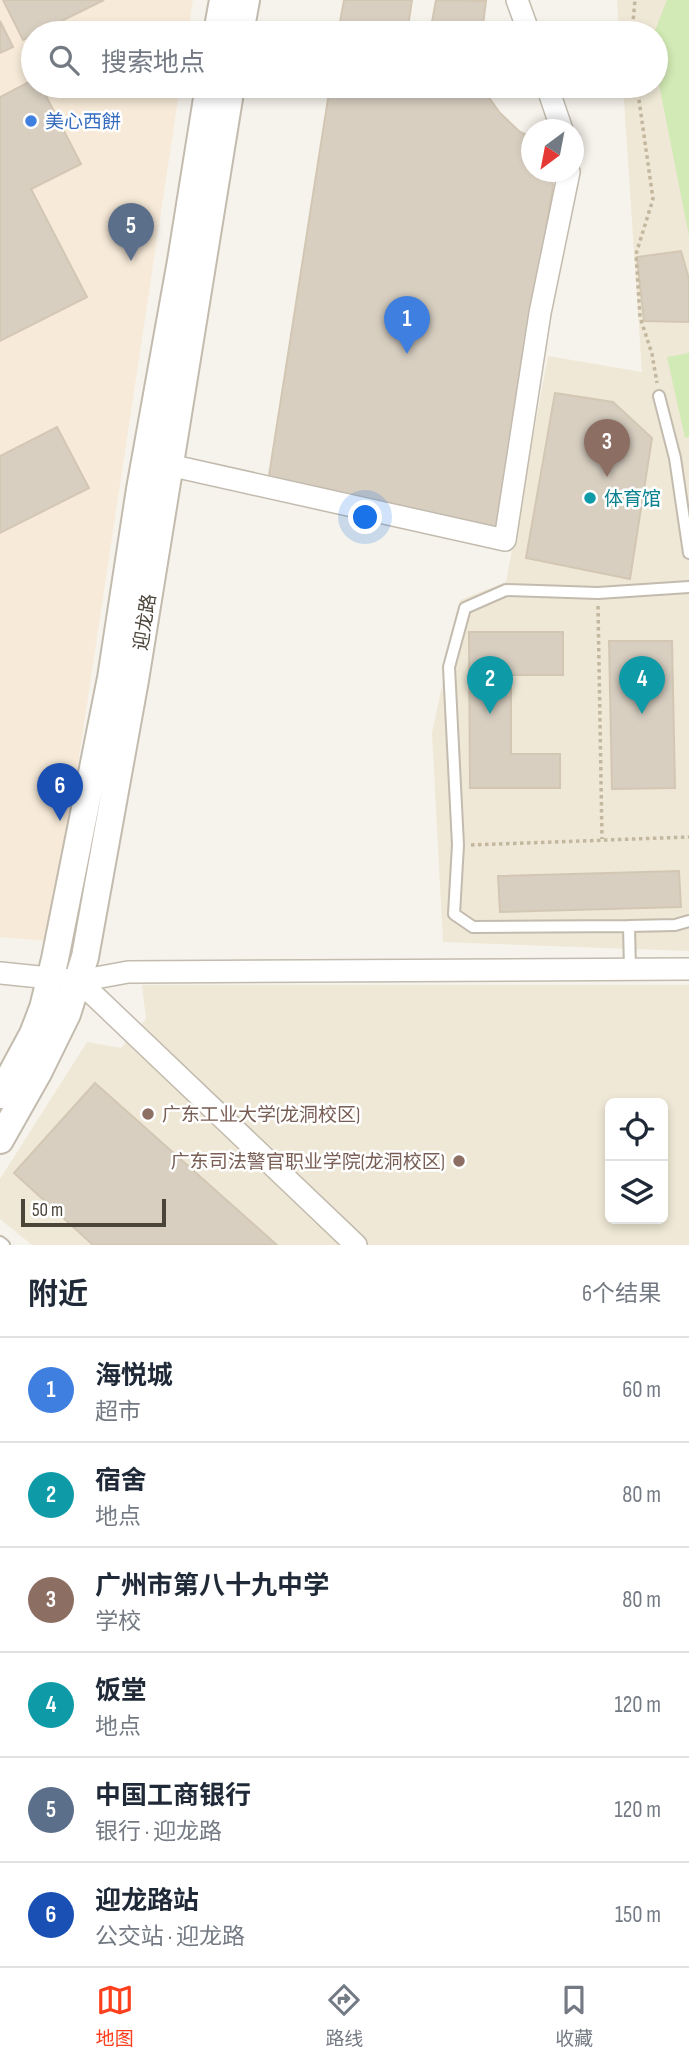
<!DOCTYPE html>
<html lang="zh">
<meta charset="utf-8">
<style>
body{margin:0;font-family:"Sofia Sans Condensed","Noto Sans SC",sans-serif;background:#f2f2f3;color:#1f2937}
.controls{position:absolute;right:21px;bottom:21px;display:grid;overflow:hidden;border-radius:10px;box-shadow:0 4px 10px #0003}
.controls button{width:63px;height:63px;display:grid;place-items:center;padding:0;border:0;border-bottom:2px solid #e0e1e3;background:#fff;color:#1f2937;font:35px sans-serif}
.compass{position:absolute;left:521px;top:119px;width:63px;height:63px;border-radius:50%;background:#fff;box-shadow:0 4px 10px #0003;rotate:212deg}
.scale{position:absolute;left:21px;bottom:18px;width:145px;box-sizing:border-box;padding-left:7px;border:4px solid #4b4439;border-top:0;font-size:19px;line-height:24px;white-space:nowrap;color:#4b4439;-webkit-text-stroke:5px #fff;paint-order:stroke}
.you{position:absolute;left:366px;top:518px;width:24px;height:24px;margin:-18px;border:5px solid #fff;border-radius:50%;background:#1a73e8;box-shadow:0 0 0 10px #1a73e833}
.badge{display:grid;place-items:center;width:46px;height:46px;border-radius:50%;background:#fc3f1d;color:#fff;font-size:23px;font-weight:700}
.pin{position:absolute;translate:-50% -58px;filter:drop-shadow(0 2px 4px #0008)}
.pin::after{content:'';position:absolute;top:37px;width:24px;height:21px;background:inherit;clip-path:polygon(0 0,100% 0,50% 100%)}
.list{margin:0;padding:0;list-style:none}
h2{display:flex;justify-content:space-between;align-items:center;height:91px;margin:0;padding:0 28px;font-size:30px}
h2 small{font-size:23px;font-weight:400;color:#747a83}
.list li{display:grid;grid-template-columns:46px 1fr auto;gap:21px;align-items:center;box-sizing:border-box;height:105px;padding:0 28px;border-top:2px solid #e0e1e3}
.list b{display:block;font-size:26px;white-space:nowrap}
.list p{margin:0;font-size:23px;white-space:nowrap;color:#747a83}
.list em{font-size:23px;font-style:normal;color:#747a83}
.icon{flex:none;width:38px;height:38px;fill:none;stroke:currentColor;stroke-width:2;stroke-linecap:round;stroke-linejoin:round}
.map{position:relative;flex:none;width:689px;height:1245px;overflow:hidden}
.search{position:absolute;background:#fff;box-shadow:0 4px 10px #0003;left:21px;right:21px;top:21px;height:77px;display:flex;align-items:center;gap:18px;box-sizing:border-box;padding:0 24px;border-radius:38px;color:#747a83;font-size:26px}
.sheet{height:721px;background:#fff}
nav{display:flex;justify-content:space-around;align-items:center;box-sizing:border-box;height:98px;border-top:2px solid #e0e1e3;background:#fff;font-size:19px;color:#747a83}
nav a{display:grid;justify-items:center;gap:4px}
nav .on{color:#fc3f1d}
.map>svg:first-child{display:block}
</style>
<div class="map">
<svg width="689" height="1245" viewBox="0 0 689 1245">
<rect width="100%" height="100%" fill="#f6f3ec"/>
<path fill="#f7ead8" d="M 0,0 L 193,0 L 188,33 L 33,33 L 33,86 L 180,86 L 65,850 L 47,941 L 0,937 Z"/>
<path fill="#efe8d6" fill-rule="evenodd" d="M 617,0 L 689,0 L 689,951 L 443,942 L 432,733 L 460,600 L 506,582 L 548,356 L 642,372 L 623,86 L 656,86 L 656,33 L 619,33 Z
M 142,985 L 689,985 L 689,1245 L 32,1245 L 0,1219 L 0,1179 L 87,1042 L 121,1048 L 146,1019 ZM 610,1103 L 663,1103 L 663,1219 L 610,1219 Z"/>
<path fill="#d2eab5" d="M 667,0 L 689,0 L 689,236 L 656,69 L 656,33 L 654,33 Z
M 689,353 L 689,437 L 685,438 L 667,357 Z"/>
<path fill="#d8cfc1" stroke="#d3c7b4" stroke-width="2" d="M 3,0 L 104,0 L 23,40 Z
M 344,0 L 412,0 L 407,33 L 338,33 Z
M 436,0 L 486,1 L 482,33 L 430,33 Z
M 0,21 L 13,47 L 0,53 Z
M 33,80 L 33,86 L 41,86 L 81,164 L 31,189 L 87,297 L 0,341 L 0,97 Z
M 330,86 L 484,86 L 485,92 L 500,113 L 520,132 L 532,137 L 532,172 L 550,172 L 553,185 L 499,532 L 268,482 Z
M 681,251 L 689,279 L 689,322 L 644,321 L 637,257 Z
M 555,393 L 613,402 L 652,438 L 630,579 L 526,558 Z
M 57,427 L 89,488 L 0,533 L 0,456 Z
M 469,632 L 563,632 L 563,675 L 511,675 L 511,754 L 560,754 L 560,788 L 470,788 Z
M 609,641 L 672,641 L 675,788 L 612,789 Z
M 679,871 L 681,907 L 500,912 L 498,876 Z
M 95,1083 L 277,1245 L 93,1245 L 14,1173 Z"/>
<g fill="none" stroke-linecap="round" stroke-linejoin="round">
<g stroke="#c2bbae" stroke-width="14">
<path id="service" d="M 659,396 L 675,458 L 689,553
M 629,926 L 675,925 L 689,921
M 630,970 L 629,926 L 473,927 L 454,914 L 458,845 L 449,667 L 465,608 L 506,590 L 598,593 L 689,587
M 0,1242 L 4,1245"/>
</g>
<g stroke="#c2bbae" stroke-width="24">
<path id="minor" d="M 517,0 L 529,33
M 547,86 L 562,130
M 169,465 L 505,540 L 540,313 L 569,172
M 0,973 L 79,981 L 356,1245
M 79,981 L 128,972 L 689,969"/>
</g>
<g stroke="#c2bbae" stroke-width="30">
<path id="tertiary" d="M 217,33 L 223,0
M 240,33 L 246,0
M 0,1095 L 33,1034 L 43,1008 L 55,959 L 111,678 L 140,489 L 181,261 L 209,86
M 0,1140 L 39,1071 L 67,1014 L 85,957 L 135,680 L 231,86"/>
</g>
<path stroke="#c4b79f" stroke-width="3.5" stroke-dasharray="3.5 3.5" stroke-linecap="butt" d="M 632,33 L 635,0
M 637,86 L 653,199 L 636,254 L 640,317 L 652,354 L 657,383
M 598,606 L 602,839
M 471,845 L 689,837"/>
<use href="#service" stroke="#fff" stroke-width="10"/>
<use href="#minor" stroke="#fff" stroke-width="21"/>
<use href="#tertiary" stroke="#fff" stroke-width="26"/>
</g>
<circle fill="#3f7fe0" stroke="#fff" stroke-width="2.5" cx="31" cy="121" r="7"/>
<circle fill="#0f9aa8" stroke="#fff" stroke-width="2.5" cx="590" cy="498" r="7"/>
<g fill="#8d6e63" stroke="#fff" stroke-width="2.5">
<circle cx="148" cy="1114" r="7"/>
<circle cx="459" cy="1161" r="7"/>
</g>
<g text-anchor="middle" stroke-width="5" stroke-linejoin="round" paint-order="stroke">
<g font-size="19" fill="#366cbe" stroke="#fff" text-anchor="start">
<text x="45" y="128">美心西餅</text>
</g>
<g font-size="19" fill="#0d838f" stroke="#fff" text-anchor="start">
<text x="604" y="505">体育馆</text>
</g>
<g font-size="19" fill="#4b4439" stroke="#fff">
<text transform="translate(144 622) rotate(-81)" y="7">迎龙路</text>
</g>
<g font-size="19" fill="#785e54" stroke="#fff" text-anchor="start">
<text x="162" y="1121">广东工业大学(龙洞校区)</text>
<text x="445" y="1168" text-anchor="end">广东司法警官职业学院(龙洞校区)</text>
</g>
</g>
</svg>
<div class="controls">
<button><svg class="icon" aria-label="locate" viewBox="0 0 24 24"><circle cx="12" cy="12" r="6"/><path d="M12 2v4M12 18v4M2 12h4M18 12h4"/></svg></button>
<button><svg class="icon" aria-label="layers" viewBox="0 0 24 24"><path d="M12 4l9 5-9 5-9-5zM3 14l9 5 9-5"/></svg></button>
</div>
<svg class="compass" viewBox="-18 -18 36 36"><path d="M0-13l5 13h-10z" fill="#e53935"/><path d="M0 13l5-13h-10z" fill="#747a83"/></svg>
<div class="scale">50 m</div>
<div class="you"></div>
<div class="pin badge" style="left:407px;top:354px;background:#3f7fe0">1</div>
<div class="pin badge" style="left:490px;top:714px;background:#0f9aa8">2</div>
<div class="pin badge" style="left:607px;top:477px;background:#8d6e63">3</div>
<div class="pin badge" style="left:642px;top:714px;background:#0f9aa8">4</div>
<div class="pin badge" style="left:131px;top:261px;background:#5c6f8a">5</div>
<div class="pin badge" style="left:60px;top:821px;background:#1a4fb4">6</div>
<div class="search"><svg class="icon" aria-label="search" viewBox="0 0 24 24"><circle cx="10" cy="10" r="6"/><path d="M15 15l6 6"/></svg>搜索地点</div>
</div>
<section class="sheet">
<h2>附近<small>6个结果</small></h2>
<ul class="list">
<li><span class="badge" style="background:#3f7fe0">1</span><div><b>海悦城</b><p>超市</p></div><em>60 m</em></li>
<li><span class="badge" style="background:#0f9aa8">2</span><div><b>宿舍</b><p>地点</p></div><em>80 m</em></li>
<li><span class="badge" style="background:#8d6e63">3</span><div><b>广州市第八十九中学</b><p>学校</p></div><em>80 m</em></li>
<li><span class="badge" style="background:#0f9aa8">4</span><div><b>饭堂</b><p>地点</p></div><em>120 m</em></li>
<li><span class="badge" style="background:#5c6f8a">5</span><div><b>中国工商银行</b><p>银行 · 迎龙路</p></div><em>120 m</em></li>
<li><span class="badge" style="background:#1a4fb4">6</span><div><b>迎龙路站</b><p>公交站 · 迎龙路</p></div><em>150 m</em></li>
</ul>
</section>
<nav>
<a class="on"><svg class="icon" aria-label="map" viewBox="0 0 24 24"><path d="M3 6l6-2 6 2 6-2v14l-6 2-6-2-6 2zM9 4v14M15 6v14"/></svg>地图</a>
<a><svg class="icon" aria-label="directions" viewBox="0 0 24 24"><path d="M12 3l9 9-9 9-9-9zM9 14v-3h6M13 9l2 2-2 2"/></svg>路线</a>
<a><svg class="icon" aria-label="saved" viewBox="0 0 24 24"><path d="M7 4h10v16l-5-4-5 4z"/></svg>收藏</a>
</nav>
